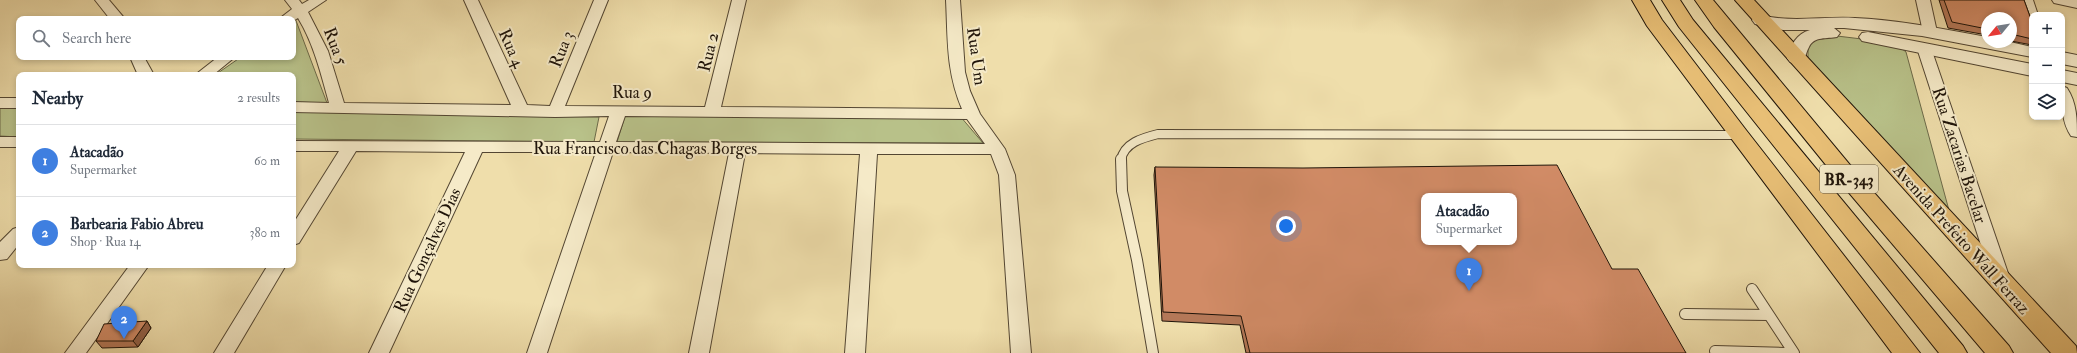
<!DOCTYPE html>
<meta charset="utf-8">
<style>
body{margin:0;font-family:"IM FELL Double Pica",serif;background:#f6f6f7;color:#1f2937}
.controls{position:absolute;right:12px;top:12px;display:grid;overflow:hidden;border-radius:8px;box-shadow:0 2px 6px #0003}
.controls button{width:36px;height:36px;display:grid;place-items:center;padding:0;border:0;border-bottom:1px solid #e0e1e3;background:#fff;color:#1f2937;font:20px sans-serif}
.compass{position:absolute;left:1981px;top:12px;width:36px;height:36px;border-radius:50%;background:#fff;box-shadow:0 2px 6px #0003;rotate:240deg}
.you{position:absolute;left:1286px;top:226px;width:14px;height:14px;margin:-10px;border:3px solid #fff;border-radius:50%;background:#1a73e8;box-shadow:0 0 0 6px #1a73e833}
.badge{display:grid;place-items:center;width:26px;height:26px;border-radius:50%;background:#ea580c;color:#fff;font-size:13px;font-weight:700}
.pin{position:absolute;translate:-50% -33px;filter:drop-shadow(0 1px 2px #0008)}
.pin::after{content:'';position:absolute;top:21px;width:14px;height:12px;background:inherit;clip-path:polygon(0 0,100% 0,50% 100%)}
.popup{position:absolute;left:1421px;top:193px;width:96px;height:52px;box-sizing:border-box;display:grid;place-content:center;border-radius:8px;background:#fff;filter:drop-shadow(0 1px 3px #0005);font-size:13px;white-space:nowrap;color:#747a83}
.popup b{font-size:15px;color:#1f2937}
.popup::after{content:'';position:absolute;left:50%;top:100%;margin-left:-8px;border:8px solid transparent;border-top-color:#fff}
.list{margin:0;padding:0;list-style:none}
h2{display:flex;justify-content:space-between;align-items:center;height:52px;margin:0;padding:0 16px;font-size:17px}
h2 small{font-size:13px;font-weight:400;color:#747a83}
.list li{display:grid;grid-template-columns:26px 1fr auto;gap:12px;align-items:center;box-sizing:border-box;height:72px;padding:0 16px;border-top:1px solid #e0e1e3}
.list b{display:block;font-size:15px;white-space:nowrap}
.list p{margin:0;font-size:13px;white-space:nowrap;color:#747a83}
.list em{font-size:13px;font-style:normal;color:#747a83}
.icon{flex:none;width:22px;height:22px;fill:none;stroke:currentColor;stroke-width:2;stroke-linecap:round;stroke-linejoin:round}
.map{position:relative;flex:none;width:2077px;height:353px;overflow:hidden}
.search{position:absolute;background:#fff;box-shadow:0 2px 6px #0003;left:16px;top:16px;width:280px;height:44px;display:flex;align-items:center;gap:10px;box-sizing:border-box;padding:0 14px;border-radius:8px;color:#747a83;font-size:15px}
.panel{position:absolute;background:#fff;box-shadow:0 2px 6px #0003;left:16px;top:72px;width:280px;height:196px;border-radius:8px}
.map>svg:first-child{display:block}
</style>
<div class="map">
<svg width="2077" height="353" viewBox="0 0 2077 353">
<rect width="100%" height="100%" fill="#efdeab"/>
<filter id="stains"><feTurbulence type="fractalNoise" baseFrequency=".005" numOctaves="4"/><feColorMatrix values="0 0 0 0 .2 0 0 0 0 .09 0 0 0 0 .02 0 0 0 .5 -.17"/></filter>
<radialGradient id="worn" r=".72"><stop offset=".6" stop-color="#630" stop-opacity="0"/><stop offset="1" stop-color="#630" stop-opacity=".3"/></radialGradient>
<path fill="#b8c189" stroke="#6c6a49" d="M 295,18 L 327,103 L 293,102 L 293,75 L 215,75 L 241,57 L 293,57 L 293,19 Z
M 1837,36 L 1895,43 L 1906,52 L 1950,214 L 1808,58 L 1808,43 L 1816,37 Z
M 0,108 L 19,108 L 19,137 L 0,136 Z
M 293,112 L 599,117 L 594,142 L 293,139 Z
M 626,113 L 960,116 L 983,143 L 617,142 Z"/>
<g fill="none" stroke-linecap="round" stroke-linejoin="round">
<g stroke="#534632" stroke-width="10">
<path id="service-far1" d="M 1121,160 C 1124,143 1142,138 1158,134 L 1739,135"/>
</g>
<g stroke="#534632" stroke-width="12">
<path id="service" d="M 1121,159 L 1122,191 L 1137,260 L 1153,353
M 1752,289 L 1794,353
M 1685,314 L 1769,315
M 1715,351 L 1785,353"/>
</g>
<g stroke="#534632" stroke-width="2">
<path id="minor" d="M 95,0 L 109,0 L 125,19 L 110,19 Z
M 285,0 L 299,0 L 302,4 L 309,0 L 326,0 L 308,12 L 328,51 L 344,103 L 511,105 L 464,0 L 478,0 L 527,105 L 550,106 L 594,0 L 608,0 L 565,106 L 705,107 L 732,0 L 746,0 L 721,107 L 962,109 C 946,71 948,40 946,0 L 960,0 L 965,72 L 970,91 L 980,114 L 1005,149 L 1015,175 L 1031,353 L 1011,353 L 999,175 L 991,154 L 877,154 L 865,353 L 845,353 L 860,154 L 745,153 L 709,353 L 689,353 L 729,153 L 613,152 L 547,353 L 527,353 L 596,152 L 482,152 L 389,353 L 369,353 L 465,152 L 356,151 L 299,243 L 293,245 L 293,224 L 339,151 L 293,151 L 293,141 L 600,142 L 609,116 L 555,117 L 293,112 L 293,102 L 329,103 C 321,74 314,44 298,18 L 293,21 L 293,19 L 279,19 L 292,9 ZM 625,116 L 967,119 L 985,144 L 616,142 Z
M 1916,0 L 1930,0 L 1937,32 L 1935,35 L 1925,35 L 1923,32 Z
M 2019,0 L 2033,0 L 2038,15 L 2032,15 L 2032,21 L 2027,20 Z
M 2052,0 L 2077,0 L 2077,8 L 2054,3 Z
M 1924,44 L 1929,45 L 1931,48 L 2010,279 L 2008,284 L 2001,286 L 1994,284 L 1992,279 L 1917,48 L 1919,45 Z
M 130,57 L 144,57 L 154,75 L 138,75 Z
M 218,57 L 235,57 L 213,75 L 195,75 Z
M 2062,86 L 2067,88 C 2077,103 2077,120 2077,137 L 2071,136 C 2061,121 2062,104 2062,86 Z
M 0,98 L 19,98 L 19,108 L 0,108 Z
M 0,137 L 19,137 L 19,147 L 0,147 Z
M 19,227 L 19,244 L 7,259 L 0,260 L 0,242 L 13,229 Z
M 130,265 L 149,265 L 86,353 L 65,353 Z
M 268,265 L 286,265 L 234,353 L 214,353 Z"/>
</g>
<g stroke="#534632" stroke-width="2">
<path id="tertiary" d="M 1761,15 C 1793,23 1823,16 1855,18 C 1899,20 1943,29 1987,37 L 1987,42 L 2010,42 L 2032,47 L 2032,57 L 1922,36 L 1844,28 L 1834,28 L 1840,33 L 1837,37 C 1827,39 1814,36 1809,47 C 1806,52 1806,57 1802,62 L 1796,64 L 1790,62 L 1787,58 C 1791,45 1796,34 1810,30 L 1783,30 L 1755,24 L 1752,20 L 1755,16 Z
M 1868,32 L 2032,64 L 2032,76 L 1862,41 L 1859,37 L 1862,33 Z
M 2062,52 L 2077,55 L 2077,67 L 2062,64 Z
M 2062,70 L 2077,73 L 2077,85 L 2062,82 Z"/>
</g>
<g stroke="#1f1409" stroke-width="2">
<path id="primary" d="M 1632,0 L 1650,0 L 1662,20 L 1746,130 L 1920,353 L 1892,353 L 1647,26 Z
M 1735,0 L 1754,0 L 2076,346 L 2077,353 L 2051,353 Z"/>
</g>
<g stroke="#1f1409" stroke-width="2">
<path id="trunk" d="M 1662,0 L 1680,0 L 1693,20 L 1963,346 L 1967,353 L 1939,353 L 1679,27 Z
M 1695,0 L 1713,0 L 1855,171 L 2009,346 L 2013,353 L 1985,353 L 1839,181 L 1714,27 Z"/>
</g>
<use href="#service-far1" stroke="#f5eac8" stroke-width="8"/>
<use href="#service" stroke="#f5eac8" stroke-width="10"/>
<use href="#minor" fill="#f5eac8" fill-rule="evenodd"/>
<use href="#tertiary" fill="#f5eac8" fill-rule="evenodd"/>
<use href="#primary" fill="#e8bf76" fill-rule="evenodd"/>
<use href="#trunk" fill="#e8bf76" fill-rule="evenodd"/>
</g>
<path fill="#b47858" stroke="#1f1409" d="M 1939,0 L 2024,0 L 2032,22 L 2032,45 L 2011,41 L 2011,18 L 1987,18 L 1987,35 L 1948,28 Z
M 1155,167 L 1612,269 L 1686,353 L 1246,353 L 1240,325 L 1162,321 L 1154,175 Z
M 147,321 L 151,328 L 138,347 L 102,348 L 96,341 Z"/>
<path fill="#926147" stroke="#1f1409" d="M 147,321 L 151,328 L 138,347 L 133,341 Z"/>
<path fill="#d18b66" stroke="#1f1409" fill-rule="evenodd" d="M 1944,0 L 2024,0 L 2032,22 L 2032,39 L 2011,34 L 2011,18 L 1987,18 L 1987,29 L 1952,22 Z
M 1557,165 L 1612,269 L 1638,269 L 1686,353 L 1250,353 L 1241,316 L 1163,312 L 1155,167 L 1303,168 ZM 1424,196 L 1514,196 L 1514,242 L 1424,242 Z
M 147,321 L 133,341 L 96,341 L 104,324 Z"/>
<g text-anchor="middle" stroke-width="4" stroke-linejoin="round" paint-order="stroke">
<rect fill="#f5eac8" stroke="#5f5442" stroke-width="1" x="1820" y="165" width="58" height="28" rx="3"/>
<g font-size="16" font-weight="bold" fill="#1f1409">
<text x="1849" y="185">BR-343</text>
</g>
<g font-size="17" fill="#1f1409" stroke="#f5eac8">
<text transform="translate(336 46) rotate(69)" y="6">Rua 5</text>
<text transform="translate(512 48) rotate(66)" y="6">Rua 4</text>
<text transform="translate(561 49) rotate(-68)" y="6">Rua 3</text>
<text transform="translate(708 52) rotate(-76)" y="6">Rua 2</text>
<text transform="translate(977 56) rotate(82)" y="6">Rua Um</text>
<text x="632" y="98">Rua 9</text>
<text x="645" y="154">Rua Francisco das Chagas Borges</text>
<text transform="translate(1960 155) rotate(72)" y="6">Rua Zacarias Bacelar</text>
<text transform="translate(1962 239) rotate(48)" y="6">Avenida Prefeito Wall Ferraz</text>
<text transform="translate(427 250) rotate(-65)" y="6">Rua Gonçalves Dias</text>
</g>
</g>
<rect width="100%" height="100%" filter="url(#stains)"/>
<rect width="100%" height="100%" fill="url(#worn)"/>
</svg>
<div class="controls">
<button>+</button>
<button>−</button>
<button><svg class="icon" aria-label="layers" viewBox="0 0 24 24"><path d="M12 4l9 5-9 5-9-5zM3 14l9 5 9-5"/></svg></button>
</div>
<svg class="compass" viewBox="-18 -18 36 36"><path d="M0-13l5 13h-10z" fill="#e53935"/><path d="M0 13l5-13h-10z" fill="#747a83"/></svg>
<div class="you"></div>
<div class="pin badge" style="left:1469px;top:291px;background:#3f7fe0">1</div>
<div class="popup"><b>Atacadão</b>Supermarket</div>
<div class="pin badge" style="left:124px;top:339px;background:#3f7fe0">2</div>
<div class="search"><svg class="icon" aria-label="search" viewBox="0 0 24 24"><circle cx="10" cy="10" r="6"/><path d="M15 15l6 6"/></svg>Search here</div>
<section class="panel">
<h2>Nearby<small>2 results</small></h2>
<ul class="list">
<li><span class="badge" style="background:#3f7fe0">1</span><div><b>Atacadão</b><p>Supermarket</p></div><em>60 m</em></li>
<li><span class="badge" style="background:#3f7fe0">2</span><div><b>Barbearia Fabio Abreu</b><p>Shop · Rua 14</p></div><em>380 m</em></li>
</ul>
</section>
</div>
